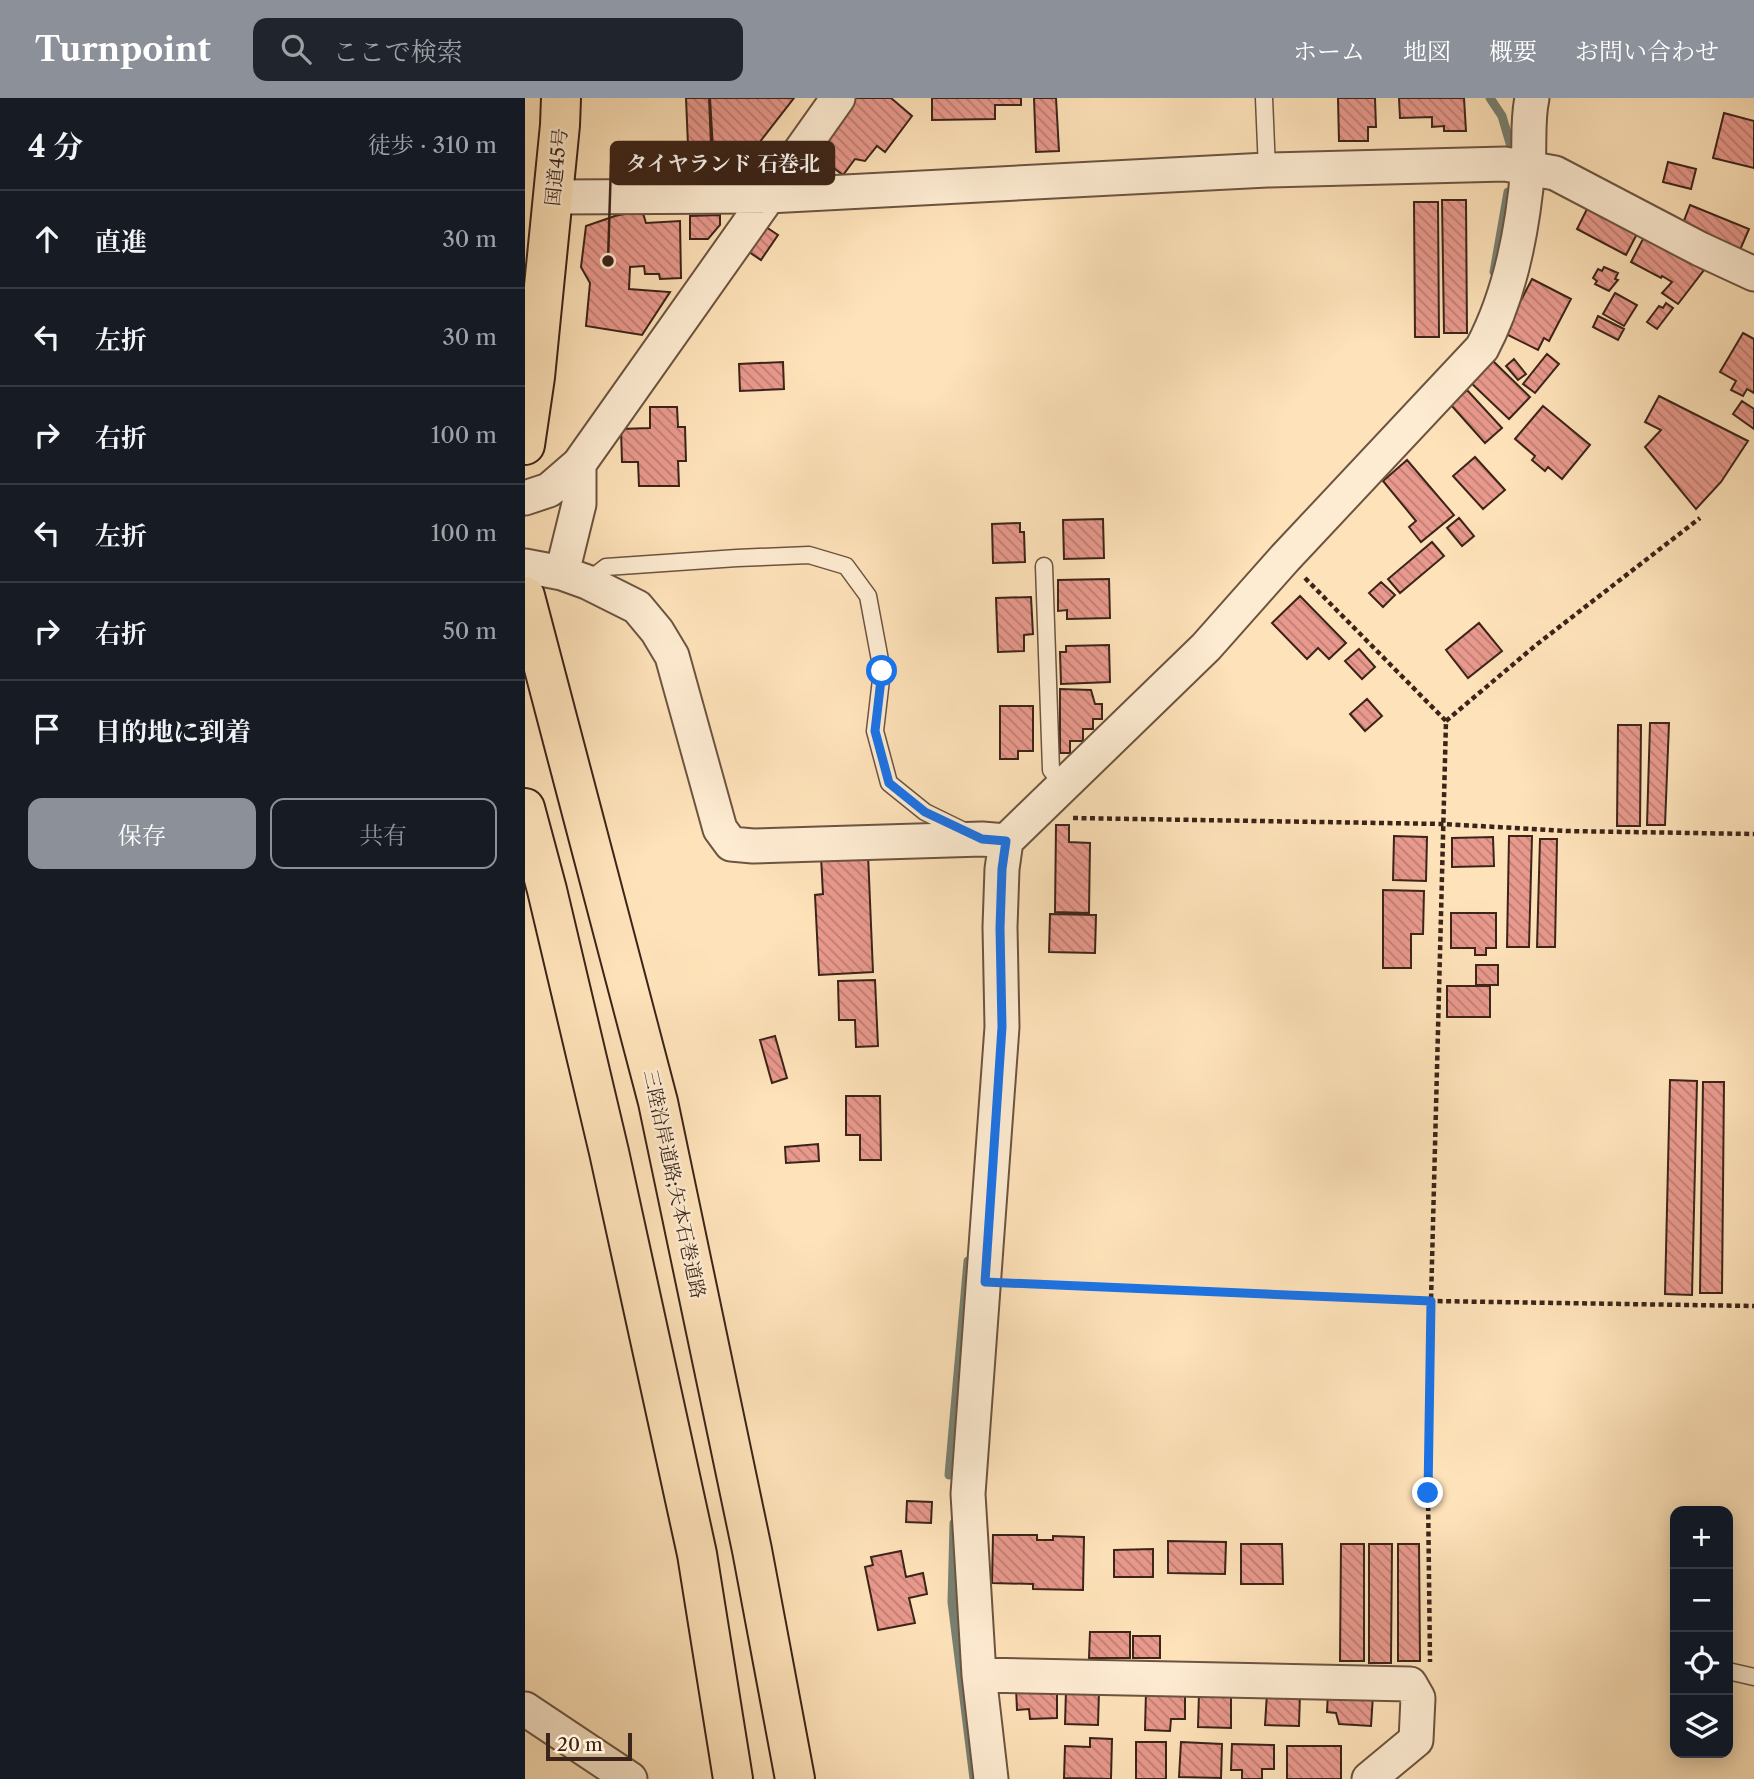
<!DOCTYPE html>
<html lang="ja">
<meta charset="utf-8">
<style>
body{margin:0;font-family:"Libre Caslon Text","Noto Serif JP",serif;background:#20242c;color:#f1f3f6}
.controls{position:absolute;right:21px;bottom:21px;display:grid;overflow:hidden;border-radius:14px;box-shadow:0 4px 18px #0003}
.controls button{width:63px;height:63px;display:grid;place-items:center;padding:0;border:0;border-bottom:2px solid #363941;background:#171b24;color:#f1f3f6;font:35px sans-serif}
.scale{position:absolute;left:21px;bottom:18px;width:86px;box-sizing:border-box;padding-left:7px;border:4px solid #3b2419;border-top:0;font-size:19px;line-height:24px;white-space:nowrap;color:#3b2419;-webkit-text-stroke:5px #feecd2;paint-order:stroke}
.stop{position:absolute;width:21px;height:21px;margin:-16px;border:5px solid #1a73e8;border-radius:50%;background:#fff}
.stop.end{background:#1a73e8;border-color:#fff;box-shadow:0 2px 7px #0008}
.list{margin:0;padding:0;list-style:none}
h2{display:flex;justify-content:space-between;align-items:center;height:91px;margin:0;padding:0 28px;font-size:30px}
h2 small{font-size:23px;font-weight:400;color:#9ea1a6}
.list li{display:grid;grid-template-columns:46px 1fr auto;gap:21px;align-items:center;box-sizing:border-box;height:98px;padding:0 28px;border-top:2px solid #363941}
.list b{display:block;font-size:26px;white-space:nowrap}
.list em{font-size:23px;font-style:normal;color:#9ea1a6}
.actions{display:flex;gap:14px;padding:21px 28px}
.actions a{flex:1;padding:16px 0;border:2px solid #8c9099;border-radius:14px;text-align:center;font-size:24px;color:#8c9099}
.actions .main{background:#8c9099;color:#fff}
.icon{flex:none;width:38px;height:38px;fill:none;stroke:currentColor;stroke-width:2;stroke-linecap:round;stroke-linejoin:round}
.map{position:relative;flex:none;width:1229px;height:1681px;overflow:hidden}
header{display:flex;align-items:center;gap:42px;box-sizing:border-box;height:98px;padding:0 35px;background:#8c9099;color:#fff}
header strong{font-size:33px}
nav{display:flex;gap:38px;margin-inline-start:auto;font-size:24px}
.search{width:490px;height:63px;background:#20242c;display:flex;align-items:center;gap:18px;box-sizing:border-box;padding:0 24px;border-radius:14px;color:#9ea1a6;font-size:26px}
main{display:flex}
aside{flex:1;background:#171b24}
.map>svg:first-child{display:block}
</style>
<header>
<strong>Turnpoint</strong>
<div class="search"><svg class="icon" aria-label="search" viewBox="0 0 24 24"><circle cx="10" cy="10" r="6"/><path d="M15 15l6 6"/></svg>ここで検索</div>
<nav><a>ホーム</a><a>地図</a><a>概要</a><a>お問い合わせ</a></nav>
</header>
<main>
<aside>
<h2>4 分<small>徒歩 · 310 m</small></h2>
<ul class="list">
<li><svg class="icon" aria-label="ahead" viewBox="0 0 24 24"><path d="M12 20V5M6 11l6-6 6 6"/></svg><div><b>直進</b></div><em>30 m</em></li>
<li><svg class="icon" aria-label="left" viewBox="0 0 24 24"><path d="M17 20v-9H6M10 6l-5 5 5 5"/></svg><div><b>左折</b></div><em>30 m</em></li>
<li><svg class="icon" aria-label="right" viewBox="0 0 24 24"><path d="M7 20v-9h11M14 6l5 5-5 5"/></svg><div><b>右折</b></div><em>100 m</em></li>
<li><svg class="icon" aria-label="left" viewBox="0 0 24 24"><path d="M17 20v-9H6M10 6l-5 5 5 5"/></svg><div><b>左折</b></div><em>100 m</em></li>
<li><svg class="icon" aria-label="right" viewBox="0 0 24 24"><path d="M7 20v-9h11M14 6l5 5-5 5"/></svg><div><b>右折</b></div><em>50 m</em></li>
<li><svg class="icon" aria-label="arrive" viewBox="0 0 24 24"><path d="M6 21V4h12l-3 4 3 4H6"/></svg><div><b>目的地に到着</b></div></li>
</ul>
<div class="actions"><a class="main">保存</a><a>共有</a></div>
</aside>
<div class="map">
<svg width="1229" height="1681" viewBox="0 0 1229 1681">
<defs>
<pattern id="building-back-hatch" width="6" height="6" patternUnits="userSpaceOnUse" patternTransform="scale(1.75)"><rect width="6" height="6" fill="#e9998d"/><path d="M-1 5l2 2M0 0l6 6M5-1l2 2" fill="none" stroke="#be7d72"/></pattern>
</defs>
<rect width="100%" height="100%" fill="#fee2b9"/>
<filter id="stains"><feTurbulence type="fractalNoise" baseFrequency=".00286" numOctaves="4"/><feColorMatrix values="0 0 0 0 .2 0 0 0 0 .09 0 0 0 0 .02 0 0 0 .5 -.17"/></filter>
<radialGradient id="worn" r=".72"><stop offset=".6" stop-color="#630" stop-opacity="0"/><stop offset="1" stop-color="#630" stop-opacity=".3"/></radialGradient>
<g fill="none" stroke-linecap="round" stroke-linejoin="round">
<path stroke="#788072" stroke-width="9" d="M 965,0 L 977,18 L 987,52
M 969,174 L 983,94
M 424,1377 L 443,1163
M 429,1425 L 427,1504 L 449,1681"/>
</g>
<path fill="url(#building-back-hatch)" stroke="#3b2419" stroke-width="2" d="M 161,0 L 184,0 L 187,70 L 164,71 Z
M 185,0 L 269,0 L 217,67 L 189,68 Z
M 320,0 L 366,0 L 387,18 L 360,54 L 352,48 L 340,63 L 330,61 L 318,77 L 282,50 Z
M 407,0 L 496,0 L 496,7 L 470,7 L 470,21 L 407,22 Z
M 509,0 L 531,0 L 534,53 L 511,54 Z
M 813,0 L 850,0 L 851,29 L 843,29 L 843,43 L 814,43 Z
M 874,0 L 939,0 L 941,33 L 919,33 L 919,28 L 907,29 L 907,19 L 875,20 Z
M 1199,15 L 1229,23 L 1229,70 L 1188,60 Z
M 1143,64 L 1171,71 L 1166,91 L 1138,84 Z
M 917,102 L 941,102 L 942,235 L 919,235 Z
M 889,104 L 913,104 L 914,239 L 890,239 Z
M 1165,107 L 1224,131 L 1215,152 L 1157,128 Z
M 1062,111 L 1112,136 L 1101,157 L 1052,131 Z
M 117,112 L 121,125 L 155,123 L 156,180 L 135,181 L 134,176 L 120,176 L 119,168 L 105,169 L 104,191 L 145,194 L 117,237 L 61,228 L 65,185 L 56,169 L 61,128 L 90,118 Z
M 195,117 L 195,127 L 183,141 L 165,141 L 165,118 Z
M 238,127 L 253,137 L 236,162 L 221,152 Z
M 1119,139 L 1179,172 L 1153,206 L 1137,195 L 1147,184 L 1137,178 L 1136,180 L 1106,164 Z
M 1079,169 L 1093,175 L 1090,181 L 1093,182 L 1084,193 L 1070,186 L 1072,183 L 1068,180 L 1073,171 L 1077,173 Z
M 1007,181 L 1046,201 L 1024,243 L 1019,240 L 1013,252 L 979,235 Z
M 1090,195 L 1112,207 L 1099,228 L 1078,216 Z
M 1141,205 L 1148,210 L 1132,231 L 1122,224 L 1134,208 L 1138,210 Z
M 1073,218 L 1099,231 L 1093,242 L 1068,229 Z
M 1218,235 L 1229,241 L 1229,295 L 1222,291 L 1218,298 L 1206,292 L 1211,283 L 1195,274 Z
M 1022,256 L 1034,266 L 1010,295 L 998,286 Z
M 965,260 L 1005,299 L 984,321 L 943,282 Z
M 989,261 L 1001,276 L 993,282 L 981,268 Z
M 258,264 L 259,291 L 215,293 L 214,266 Z
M 942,292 L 977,330 L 960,345 L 926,307 Z
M 1134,298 L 1223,343 L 1196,384 L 1171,411 L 1120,349 L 1136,332 L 1120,324 Z
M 1217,303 L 1229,311 L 1229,331 L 1208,316 Z
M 1018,308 L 1065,347 L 1037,381 L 1023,369 L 1020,373 L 1007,362 L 1010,358 L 990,341 Z
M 125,309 L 152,309 L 153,329 L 160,329 L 161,363 L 153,363 L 154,388 L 114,388 L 113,364 L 97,364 L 96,331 L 125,330 Z
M 950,359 L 980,392 L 958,411 L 928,378 Z
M 882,362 L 929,417 L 896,444 L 884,429 L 891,423 L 858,383 Z
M 934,420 L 949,438 L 937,448 L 922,430 Z
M 578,421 L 579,460 L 539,461 L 538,422 Z
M 495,425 L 495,434 L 499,434 L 500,464 L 468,465 L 467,426 Z
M 907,444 L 919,458 L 875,495 L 863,481 Z
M 584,481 L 585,520 L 542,521 L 542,512 L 533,513 L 533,482 Z
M 856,484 L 870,497 L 858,509 L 844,495 Z
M 775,498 L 821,545 L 804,561 L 793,550 L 782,561 L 747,525 Z
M 506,499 L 508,536 L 499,537 L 499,553 L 473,554 L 471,500 Z
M 954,525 L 977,553 L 943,580 L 921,552 Z
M 584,547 L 585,584 L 536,586 L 535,554 L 541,554 L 541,548 Z
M 834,551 L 850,569 L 837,581 L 820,563 Z
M 535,591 L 566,592 L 570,606 L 577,606 L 577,621 L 568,621 L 568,631 L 558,631 L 558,643 L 545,643 L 545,655 L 535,655 Z
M 842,601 L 857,618 L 840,633 L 825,616 Z
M 475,608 L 508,608 L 508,653 L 493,653 L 493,661 L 475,661 Z
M 1125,625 L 1144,625 L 1140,727 L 1122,727 Z
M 1093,627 L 1116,627 L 1115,728 L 1092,728 Z
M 531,727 L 544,727 L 544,744 L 565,745 L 564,815 L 530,814 Z
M 869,738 L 902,739 L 901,783 L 868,782 Z
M 984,738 L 1007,738 L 1004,849 L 982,849 Z
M 968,739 L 969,768 L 927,769 L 927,740 Z
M 1015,741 L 1032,741 L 1030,849 L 1012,849 Z
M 343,756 L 348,874 L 294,877 L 290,797 L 298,796 L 296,759 Z
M 858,792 L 899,793 L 898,836 L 886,836 L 886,870 L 858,870 Z
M 926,815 L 971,815 L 971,850 L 961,850 L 961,857 L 950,857 L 950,850 L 926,850 Z
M 525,816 L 571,817 L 570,855 L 524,854 Z
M 951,867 L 973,867 L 973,887 L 951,887 Z
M 350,882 L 353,948 L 331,949 L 330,922 L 314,922 L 313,883 Z
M 922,888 L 965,888 L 965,919 L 922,919 Z
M 250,938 L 262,980 L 247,985 L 235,942 Z
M 1145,982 L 1172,983 L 1167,1197 L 1140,1196 Z
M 1178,984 L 1199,984 L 1197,1195 L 1175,1195 Z
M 321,998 L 355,998 L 356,1062 L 335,1062 L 335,1037 L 321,1037 Z
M 293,1046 L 294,1063 L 261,1065 L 260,1049 Z
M 382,1403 L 407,1404 L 406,1425 L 381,1424 Z
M 468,1437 L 512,1437 L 512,1442 L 528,1442 L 528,1438 L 559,1439 L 558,1492 L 508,1491 L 508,1486 L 467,1485 Z
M 643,1443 L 701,1444 L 700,1476 L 643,1475 Z
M 716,1446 L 757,1446 L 758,1486 L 716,1486 Z
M 816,1446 L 839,1446 L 839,1563 L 815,1563 Z
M 844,1446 L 867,1446 L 866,1565 L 844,1565 Z
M 873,1446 L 894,1446 L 895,1563 L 873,1563 Z
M 628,1451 L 628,1479 L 589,1479 L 589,1452 Z
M 376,1453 L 381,1479 L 398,1475 L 402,1496 L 384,1500 L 390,1525 L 353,1532 L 340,1469 L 348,1467 L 346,1459 Z
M 565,1534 L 605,1534 L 605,1560 L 564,1560 Z
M 608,1538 L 635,1538 L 635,1560 L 608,1560 Z
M 491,1590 L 532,1590 L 532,1620 L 505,1621 L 504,1611 L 492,1612 Z
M 541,1592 L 574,1593 L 573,1627 L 540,1626 Z
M 621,1593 L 660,1594 L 660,1621 L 646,1621 L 645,1633 L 620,1632 Z
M 674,1595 L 706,1596 L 706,1630 L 673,1629 Z
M 742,1595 L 775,1596 L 774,1628 L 740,1627 Z
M 803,1595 L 848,1597 L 846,1628 L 814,1626 L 811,1615 L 802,1614 Z
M 565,1640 L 587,1641 L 586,1681 L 539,1680 L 540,1648 L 565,1649 Z
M 611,1644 L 641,1644 L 641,1681 L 611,1681 Z
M 656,1644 L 697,1646 L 696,1680 L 654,1679 Z
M 707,1646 L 749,1647 L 749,1671 L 737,1671 L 737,1681 L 717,1681 L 717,1672 L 706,1672 Z
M 762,1648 L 816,1648 L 816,1681 L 762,1681 Z"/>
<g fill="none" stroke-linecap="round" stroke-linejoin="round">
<g stroke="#6c5441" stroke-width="19">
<path id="service" d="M 739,0 L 742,72
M 519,468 L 526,672 L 539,688
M 62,484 L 81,469 L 212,460 L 284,457 L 321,468 L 343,498 L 357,573 L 350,633 L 364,685 L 400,714 L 441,734
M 1203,1573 L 1229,1579"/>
</g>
<g stroke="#6c5441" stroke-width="37">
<path id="minor" d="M 28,99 L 243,98 L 742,72 L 980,66 L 1030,75 L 1175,151 L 1229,176
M 0,400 L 24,392 L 54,366 L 313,0
M 0,468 L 37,475 L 62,484 L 112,509 L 132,533 L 147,558 L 195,731 L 206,746 L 228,748 L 457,741 L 481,743
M 37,475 L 54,406 L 54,366
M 454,1577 L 885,1586 L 893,1600 L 891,1642 L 844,1681
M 0,1611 L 105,1681
M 466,1681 L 454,1577 L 443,1396 L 477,929 L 475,829 L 477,771 L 481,743 L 681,549 L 760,460 L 957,250 C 985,197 998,130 1003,69 C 1005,46 1002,23 1007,0"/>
</g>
<g stroke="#3b2419" stroke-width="42">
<path id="trunk" d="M 0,347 L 10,279 L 35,27 L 36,0"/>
</g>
<g stroke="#3b2419" stroke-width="42">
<path id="motorway" d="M 0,498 L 133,1004 L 227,1452 L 270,1681
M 0,710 L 22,792 L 84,1054 L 172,1456 L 208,1681"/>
</g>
<path stroke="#3b2419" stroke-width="4.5" stroke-dasharray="5 3.5" stroke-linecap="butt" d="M 780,480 L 921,623 L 906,1203 L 903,1395 L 905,1564
M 921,623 L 1011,547 L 1175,420
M 548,720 L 919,726 L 1041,733 L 1229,736
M 488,1185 L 906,1203 L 1229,1208"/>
<use href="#service" stroke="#feecd2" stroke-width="16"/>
<use href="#minor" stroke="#feecd2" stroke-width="33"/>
<use href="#trunk" stroke="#fee2b9" stroke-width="38"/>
<use href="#motorway" stroke="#fee2b9" stroke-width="38"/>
</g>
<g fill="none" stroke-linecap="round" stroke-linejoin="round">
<path stroke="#1a73e8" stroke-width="9" d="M 357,573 L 350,633 L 364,685 L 400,714 L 457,741 L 481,743 L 477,771 L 475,830 L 477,929 L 460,1184 L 906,1203 L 903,1395"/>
</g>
<g text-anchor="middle" stroke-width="5" stroke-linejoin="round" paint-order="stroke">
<g font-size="19" fill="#3b2419" stroke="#feecd2">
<text transform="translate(31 69) rotate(-84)" y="7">国道45号</text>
<text transform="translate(150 1086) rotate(78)" y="7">三陸沿岸道路;矢本石巻道路</text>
</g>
</g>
<path fill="none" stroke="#3b2419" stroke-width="2.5" d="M83 163L86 65"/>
<circle fill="#3b2419" stroke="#feecd2" stroke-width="2.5" cx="83" cy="163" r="7"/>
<rect fill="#3b2419" stroke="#3b2419" stroke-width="2.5" x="86" y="44" width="223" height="42" rx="7"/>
<g font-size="21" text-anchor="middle" font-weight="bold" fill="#fff">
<text x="198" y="73">タイヤランド 石巻北</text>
</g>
<rect width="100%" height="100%" filter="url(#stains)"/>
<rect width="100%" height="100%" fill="url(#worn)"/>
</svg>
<div class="controls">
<button>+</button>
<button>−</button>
<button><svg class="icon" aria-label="locate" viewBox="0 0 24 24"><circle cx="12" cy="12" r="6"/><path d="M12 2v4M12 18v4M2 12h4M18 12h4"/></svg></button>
<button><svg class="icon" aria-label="layers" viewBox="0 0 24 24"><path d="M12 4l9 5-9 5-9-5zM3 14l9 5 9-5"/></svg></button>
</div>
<div class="scale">20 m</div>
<div class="stop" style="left:357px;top:573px"></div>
<div class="stop end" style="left:903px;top:1395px"></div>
</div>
</main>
